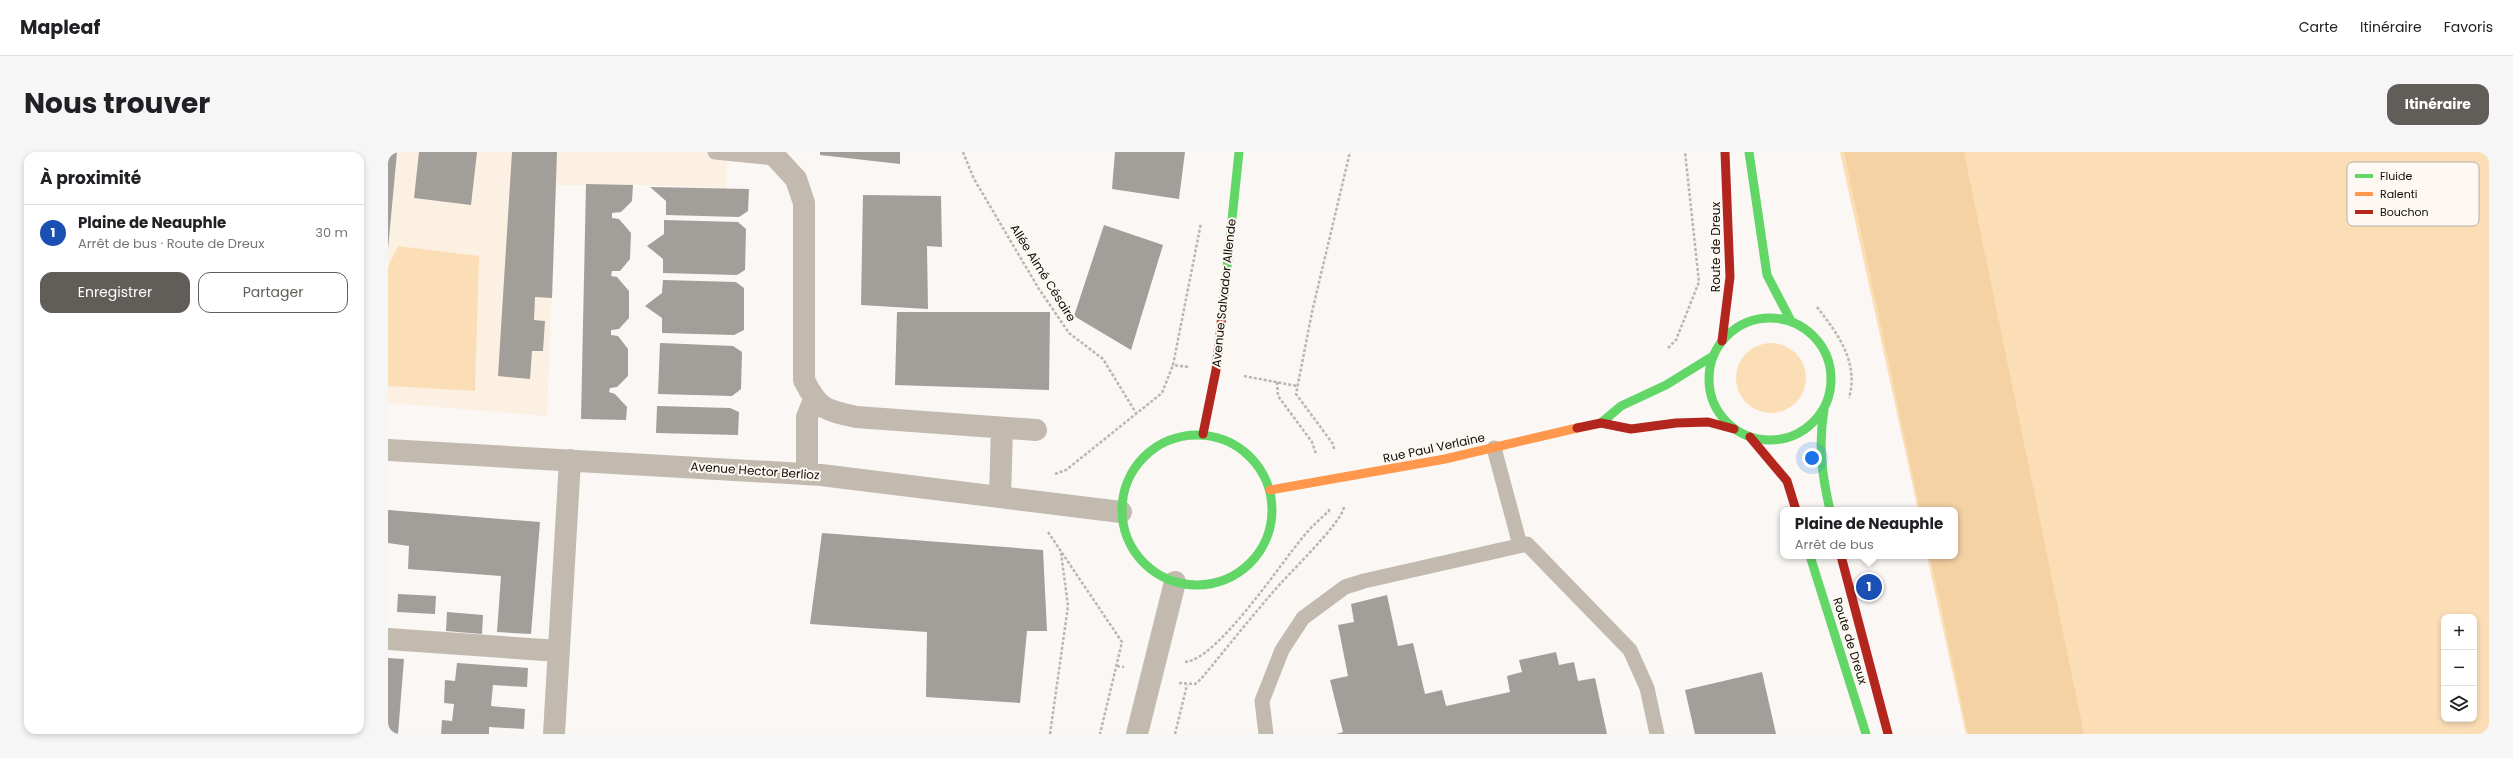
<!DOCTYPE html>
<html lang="fr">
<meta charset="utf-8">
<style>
body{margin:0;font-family:Poppins,sans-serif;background:#f6f6f6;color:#202124}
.controls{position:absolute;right:12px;bottom:12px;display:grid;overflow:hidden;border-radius:8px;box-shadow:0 2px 6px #0003}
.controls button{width:36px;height:36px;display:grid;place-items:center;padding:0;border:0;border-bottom:1px solid #e0e0e0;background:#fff;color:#202124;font:20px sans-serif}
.you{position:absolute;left:1424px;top:306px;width:14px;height:14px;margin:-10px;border:3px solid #fff;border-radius:50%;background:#1a73e8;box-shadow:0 0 0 6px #1a73e833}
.badge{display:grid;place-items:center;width:26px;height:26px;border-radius:50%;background:#615e59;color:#fff;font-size:13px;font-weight:700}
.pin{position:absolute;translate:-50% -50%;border:2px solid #fff;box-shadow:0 1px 4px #0006}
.popup{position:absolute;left:1392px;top:355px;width:178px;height:52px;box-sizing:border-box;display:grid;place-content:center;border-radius:8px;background:#fff;filter:drop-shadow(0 1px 3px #0005);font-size:13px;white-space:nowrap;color:#757577}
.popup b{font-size:15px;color:#202124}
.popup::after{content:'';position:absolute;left:50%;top:100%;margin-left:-8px;border:8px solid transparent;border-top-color:#fff}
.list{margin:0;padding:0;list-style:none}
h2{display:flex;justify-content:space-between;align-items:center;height:52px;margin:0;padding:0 16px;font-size:17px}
h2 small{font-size:13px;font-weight:400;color:#757577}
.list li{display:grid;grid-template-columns:26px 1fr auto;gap:12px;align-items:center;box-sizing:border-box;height:56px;padding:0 16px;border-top:1px solid #e0e0e0}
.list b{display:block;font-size:15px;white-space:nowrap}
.list p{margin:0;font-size:13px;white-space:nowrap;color:#757577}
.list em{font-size:13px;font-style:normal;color:#757577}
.actions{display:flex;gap:8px;padding:12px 16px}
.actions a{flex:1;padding:9px 0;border:1px solid #615e59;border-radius:12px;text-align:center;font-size:14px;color:#615e59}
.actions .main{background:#615e59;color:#fff}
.icon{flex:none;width:22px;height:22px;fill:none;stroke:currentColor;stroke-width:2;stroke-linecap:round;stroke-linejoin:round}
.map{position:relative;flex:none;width:2101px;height:582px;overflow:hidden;border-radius:12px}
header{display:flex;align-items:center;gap:24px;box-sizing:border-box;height:56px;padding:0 20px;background:#fff;border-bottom:1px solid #e0e0e0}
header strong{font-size:19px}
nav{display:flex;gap:22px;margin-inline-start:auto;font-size:14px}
.intro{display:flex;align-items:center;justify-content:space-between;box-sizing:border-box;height:96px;padding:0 24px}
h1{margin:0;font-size:28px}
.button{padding:10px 18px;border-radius:12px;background:#615e59;color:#fff;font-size:14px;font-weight:700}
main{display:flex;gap:24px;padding:0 24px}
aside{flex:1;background:#fff;border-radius:12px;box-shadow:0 2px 6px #0003}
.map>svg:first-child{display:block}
</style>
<header>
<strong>Mapleaf</strong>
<nav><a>Carte</a><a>Itinéraire</a><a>Favoris</a></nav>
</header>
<div class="intro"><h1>Nous trouver</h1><a class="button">Itinéraire</a></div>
<main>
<aside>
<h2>À proximité<small></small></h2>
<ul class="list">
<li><span class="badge" style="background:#1a4fb4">1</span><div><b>Plaine de Neauphle</b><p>Arrêt de bus · Route de Dreux</p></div><em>30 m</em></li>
</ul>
<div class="actions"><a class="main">Enregistrer</a><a>Partager</a></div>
</aside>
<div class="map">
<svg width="2101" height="582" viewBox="0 0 2101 582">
<rect width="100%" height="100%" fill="#faf7f4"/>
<path fill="#fcf0e2" d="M 0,0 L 340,0 L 338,36 L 262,33 L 168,33 L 159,264 L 0,251 Z"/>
<path fill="#fcdeb6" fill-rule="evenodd" d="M 1452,0 L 2101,0 L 2101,582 L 1578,582 L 1539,404 L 1567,404 L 1567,358 L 1530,358 ZM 2056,465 L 2086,465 L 2086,567 L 2056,567 Z
M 10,94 L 91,104 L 87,239 L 0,234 L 0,115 Z
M1348 226a35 35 0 1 1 70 0a35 35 0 1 1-70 0Z"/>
<path fill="#f5d2a3" d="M 1456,0 L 1576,0 L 1696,582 L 1580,582 L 1542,404 L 1567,404 L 1567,358 L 1532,358 Z"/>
<path fill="#a29e9a" d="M 0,0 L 9,0 L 0,97 Z
M 31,0 L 89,0 L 83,53 L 26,46 Z
M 124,0 L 169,0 L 164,146 L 147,145 L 146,168 L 157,169 L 155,199 L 144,199 L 142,227 L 110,224 Z
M 432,0 L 512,0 L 512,12 L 432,3 Z
M 727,0 L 797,0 L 791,47 L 724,37 Z
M 198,32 L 245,33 L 244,49 L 233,60 L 224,61 L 224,66 L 231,67 L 243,81 L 242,107 L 232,119 L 224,119 L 223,124 L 229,125 L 241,139 L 241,166 L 231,177 L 223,178 L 223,183 L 230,184 L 240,197 L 240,224 L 229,235 L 222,236 L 221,240 L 227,242 L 239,255 L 238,268 L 193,267 Z
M 262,35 L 361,37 L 360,59 L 351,65 L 278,63 L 278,49 Z
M 475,43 L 553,44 L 554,95 L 539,94 L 540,157 L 473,153 Z
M 276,68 L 350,70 L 358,77 L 357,118 L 349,123 L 275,121 L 275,107 L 259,94 L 276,82 Z
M 716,73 L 775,93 L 743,198 L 686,164 Z
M 275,128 L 348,130 L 356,136 L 356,178 L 346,183 L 274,181 L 274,166 L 257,154 L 274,141 Z
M 509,160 L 662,160 L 661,238 L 507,233 Z
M 272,191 L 345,194 L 354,200 L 353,237 L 344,244 L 270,242 Z
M 269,254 L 342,256 L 351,260 L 350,283 L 268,281 Z
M 0,358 L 152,370 L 143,482 L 109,480 L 113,424 L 20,417 L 21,394 L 0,391 Z
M 434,381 L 655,398 L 659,479 L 639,479 L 632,551 L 538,545 L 539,480 L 422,472 Z
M 10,442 L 48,444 L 47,462 L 9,460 Z
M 999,443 L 1010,494 L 1025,491 L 1037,542 L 1054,538 L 1058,554 L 1122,540 L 1119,524 L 1134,520 L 1131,508 L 1168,500 L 1171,513 L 1186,510 L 1190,529 L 1207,526 L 1219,582 L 948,582 L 955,580 L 942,528 L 960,524 L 950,473 L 966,470 L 963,452 Z
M 59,460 L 95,463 L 94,482 L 58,479 Z
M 0,506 L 16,507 L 10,582 L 0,582 Z
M 69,511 L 140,516 L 139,535 L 105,533 L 103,554 L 137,557 L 136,577 L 101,575 L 101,582 L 53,582 L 54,568 L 64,569 L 66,552 L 56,551 L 57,528 L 67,529 Z
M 1374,520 L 1388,582 L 1307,582 L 1297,538 Z"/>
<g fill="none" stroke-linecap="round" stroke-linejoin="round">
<path stroke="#bbb6ae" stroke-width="2.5" stroke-dasharray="3 2" stroke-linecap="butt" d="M 575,0 L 586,27 L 651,137 L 681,181 L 715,207 L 748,261
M 1429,155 C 1450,182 1471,210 1461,246
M 1280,196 L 1288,188 L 1311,130 L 1297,0
M 800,215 L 785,213 L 813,71
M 856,224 L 909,234
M 889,230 L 890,244 L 924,290 L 928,302
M 946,297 L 945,292 L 908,242 L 924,160 L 962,0
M 667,322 L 678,318 L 774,241 L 785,213
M 660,380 L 734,490 L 712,582
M 797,510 C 829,508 893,411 915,385 C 923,375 932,367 941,359 L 941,356
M 729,514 L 736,515
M 791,531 L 807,532 L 813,527 C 837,498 860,469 885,440 C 899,423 953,372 956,355
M 662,582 L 680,454 L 673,401
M 787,582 L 799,533"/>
<path stroke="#c2baaf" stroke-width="15" d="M 327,0 L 386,6
M 1106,296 L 1132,393
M 878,582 L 874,549 L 894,498 L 915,466 L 957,435 L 976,429 L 1139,392 L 1242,498 L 1259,536 L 1269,582"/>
<path stroke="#c2baaf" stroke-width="22" d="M 383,0 L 408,27 L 416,51 L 416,228 C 430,257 437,258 468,265 L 648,278
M 0,298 L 433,323 L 733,360
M 419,322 L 419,265 L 426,248
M 612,345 L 614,276
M 0,487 L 171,499
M 166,582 L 182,308
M 749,582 L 787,430"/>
<path stroke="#63d668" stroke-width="9" d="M 1361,0 L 1379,123 L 1403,169
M 834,163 L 851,0
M1321 227a61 61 0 1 1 122 0a61 61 0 1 1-122 0Z
M 1436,258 C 1430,293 1434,324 1442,358
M 1213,271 L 1233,254 L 1278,233 L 1325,204
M734 358a75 75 0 1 1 150 0a75 75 0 1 1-150 0Z
M 1422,404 L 1478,582"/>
<path stroke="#ff974d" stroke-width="9" d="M 882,338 L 1057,307 L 1189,276"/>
<path stroke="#b3261e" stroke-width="9" d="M 1334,189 L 1342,125 L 1337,0
M 1189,276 L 1213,271 L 1243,277 L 1288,271 L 1320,270 L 1346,277
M 815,282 L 828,218 L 834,163
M 1362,285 L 1399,329 L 1408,358
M 1453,404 L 1500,582"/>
</g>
<g text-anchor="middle" stroke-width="4" stroke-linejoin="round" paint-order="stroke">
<g font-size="12" fill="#0f0b06" stroke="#fdf8f1">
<text transform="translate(1328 95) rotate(-90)" y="4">Route de Dreux</text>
<text transform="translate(655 121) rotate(58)" y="4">Allée Aimé Césaire</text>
<text transform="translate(836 141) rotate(-84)" y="4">Avenue Salvador Allende</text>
<text transform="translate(1046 296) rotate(-12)" y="4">Rue Paul Verlaine</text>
<text transform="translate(367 319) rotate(4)" y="4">Avenue Hector Berlioz</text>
<text transform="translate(1462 489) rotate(73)" y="4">Route de Dreux</text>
</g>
</g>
<rect x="1959" y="10" width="132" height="64" rx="6" fill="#fdf8f1" stroke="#b6b1aa" stroke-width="1"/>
<rect x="1967" y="22" width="18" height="4" fill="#63d668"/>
<rect x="1967" y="40" width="18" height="4" fill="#ff974d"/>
<rect x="1967" y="58" width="18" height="4" fill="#b3261e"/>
<g font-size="11" fill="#0f0b06">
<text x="1992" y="28">Fluide</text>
<text x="1992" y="46">Ralenti</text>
<text x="1992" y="64">Bouchon</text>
</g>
</svg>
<div class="controls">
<button>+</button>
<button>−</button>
<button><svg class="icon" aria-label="layers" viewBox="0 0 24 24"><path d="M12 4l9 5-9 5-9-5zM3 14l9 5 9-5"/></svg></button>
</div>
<div class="you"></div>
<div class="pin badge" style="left:1481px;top:435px;background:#1a4fb4">1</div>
<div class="popup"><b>Plaine de Neauphle</b>Arrêt de bus</div>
</div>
</main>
